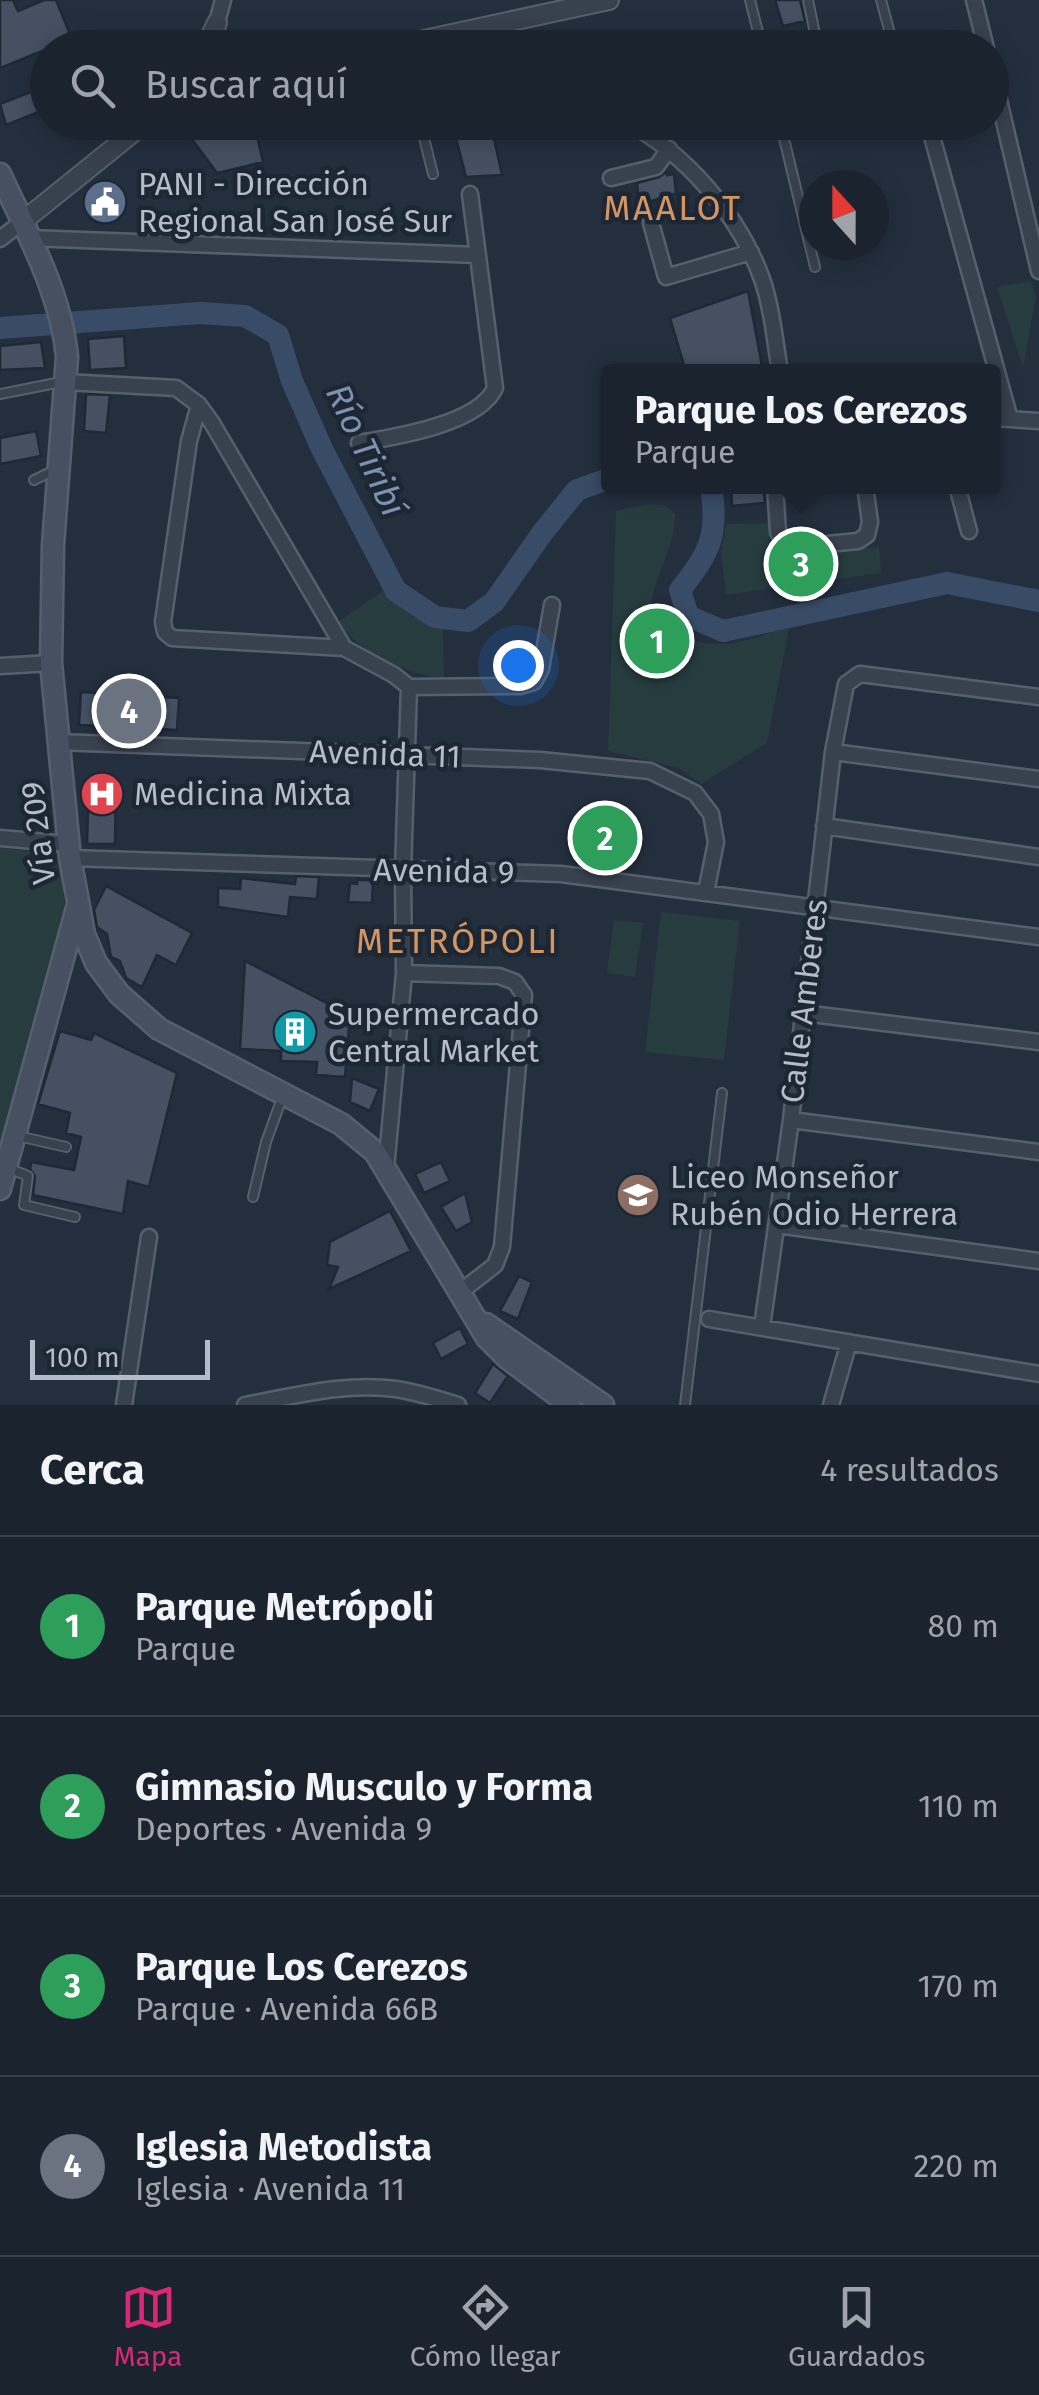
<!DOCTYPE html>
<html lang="es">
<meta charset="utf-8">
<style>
body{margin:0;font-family:"Fira Sans",sans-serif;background:#242b36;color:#f1f3f6}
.compass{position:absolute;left:799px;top:170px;width:90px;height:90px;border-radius:50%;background:#1b232e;box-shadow:0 5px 25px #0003;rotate:339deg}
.scale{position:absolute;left:30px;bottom:25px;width:180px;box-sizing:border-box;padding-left:10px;border:5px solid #b4bcc9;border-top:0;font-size:28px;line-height:35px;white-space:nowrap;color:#b4bcc9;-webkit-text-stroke:8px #1d2633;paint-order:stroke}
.you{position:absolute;left:518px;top:665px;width:35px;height:35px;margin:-25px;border:8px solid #fff;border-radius:50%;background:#1a73e8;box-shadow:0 0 0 15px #1a73e833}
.badge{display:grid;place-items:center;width:65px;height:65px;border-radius:50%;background:#db2777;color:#fff;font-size:32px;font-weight:700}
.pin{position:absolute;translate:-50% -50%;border:5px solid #fff;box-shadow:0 2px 10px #0006}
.popup{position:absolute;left:601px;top:364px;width:400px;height:130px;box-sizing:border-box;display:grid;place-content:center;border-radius:10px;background:#1b232e;filter:drop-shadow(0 2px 8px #0005);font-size:32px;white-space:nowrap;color:#a0a4aa}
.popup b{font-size:38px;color:#f1f3f6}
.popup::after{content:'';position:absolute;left:50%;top:100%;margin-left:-20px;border:20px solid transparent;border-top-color:#1b232e}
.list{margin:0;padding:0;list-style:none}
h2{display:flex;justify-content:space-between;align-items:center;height:130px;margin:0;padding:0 40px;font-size:42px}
h2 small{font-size:32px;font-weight:400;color:#a0a4aa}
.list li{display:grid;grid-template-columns:65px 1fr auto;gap:30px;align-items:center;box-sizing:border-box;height:180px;padding:0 40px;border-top:2px solid #39404a}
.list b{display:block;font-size:38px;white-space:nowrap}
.list p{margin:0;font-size:32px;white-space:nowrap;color:#a0a4aa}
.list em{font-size:32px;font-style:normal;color:#a0a4aa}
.icon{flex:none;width:55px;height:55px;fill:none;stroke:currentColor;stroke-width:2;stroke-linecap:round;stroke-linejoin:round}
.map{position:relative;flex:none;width:1039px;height:1405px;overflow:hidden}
.search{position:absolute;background:#1b232e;box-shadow:0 5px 25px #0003;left:30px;right:30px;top:30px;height:110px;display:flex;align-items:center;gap:25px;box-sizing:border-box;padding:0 35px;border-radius:55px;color:#a0a4aa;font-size:38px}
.sheet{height:850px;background:#1b232e}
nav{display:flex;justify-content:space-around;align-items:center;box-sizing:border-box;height:140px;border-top:2px solid #39404a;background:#1b232e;font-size:28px;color:#a0a4aa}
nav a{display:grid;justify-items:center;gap:5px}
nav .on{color:#db2777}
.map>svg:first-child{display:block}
</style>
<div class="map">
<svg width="1039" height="1405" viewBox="0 0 1039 1405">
<rect width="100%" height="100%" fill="#242f3e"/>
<path fill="#263c3f" d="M 1031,281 L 1036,297 L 1023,367 L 997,287 Z
M 651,504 L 664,505 L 675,514 C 675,545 659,568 652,597 C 644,630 695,644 720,644 C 742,644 768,633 789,627 L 767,743 L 701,784 L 679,768 L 608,751 L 616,511 Z
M 770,523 L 769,540 L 779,548 L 864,543 L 865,548 L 879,547 L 881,573 L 726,595 L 721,554 L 726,524 Z
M 386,589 C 396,604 424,626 443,627 L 444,679 C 407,673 358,655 339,621 Z
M 0,848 L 52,853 L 63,879 L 65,917 L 0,1151 Z
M 661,912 L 740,921 L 724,1060 L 645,1052 Z
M 614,920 L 643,923 L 635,977 L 607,973 Z"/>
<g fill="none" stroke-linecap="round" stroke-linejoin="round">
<path stroke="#394c67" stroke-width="22" d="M 0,328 L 200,313 L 245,316 L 278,335 L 292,381 L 322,449 L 396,591 L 435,617 L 468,621 L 494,602 L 543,532 L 577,490 L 608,479
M 711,486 C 719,535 710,552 680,590 L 688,616 L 723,631 L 947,583 L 1039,601"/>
</g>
<path fill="#455162" stroke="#1f2835" stroke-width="2.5" d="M 0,0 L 13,0 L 18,11 L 44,0 L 56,0 L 72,39 L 0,68 Z
M 775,0 L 800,0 L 805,21 L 783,26 Z
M 38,89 L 46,109 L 6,125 L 0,104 Z
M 203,122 L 254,122 L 263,162 L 217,173 L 191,138 L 206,134 Z
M 492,129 L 502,175 L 466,177 L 456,138 Z
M 666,172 L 667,175 L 674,174 L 676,193 L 639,205 L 637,183 L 659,177 Z
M 748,291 L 762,366 L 746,372 L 686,372 L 670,318 Z
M 124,336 L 126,368 L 90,370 L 88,339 Z
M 41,342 L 45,368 L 0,370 L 0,346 Z
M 86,394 L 110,395 L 106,433 L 84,431 Z
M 36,431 L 41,456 L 0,464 L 0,438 Z
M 731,486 L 763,486 L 765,503 L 732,506 Z
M 81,692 L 179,698 L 177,730 L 79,725 Z
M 89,778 L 116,778 L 115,844 L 87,844 Z
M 590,806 L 624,810 L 620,870 L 586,867 Z
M 296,876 L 319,877 L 317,899 L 290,897 L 288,917 L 218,907 L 218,888 L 240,889 L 241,878 L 295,884 Z
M 357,880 L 373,880 L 372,903 L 348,902 L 350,883 L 357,884 Z
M 106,886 L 192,933 L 176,965 L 157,955 L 142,987 L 126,978 L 120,961 L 111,957 L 107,934 L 97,927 L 94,910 Z
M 245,961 L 350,1015 L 345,1077 L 316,1075 L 317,1062 L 281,1061 L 281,1051 L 240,1049 Z
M 60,1031 L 91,1040 L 94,1033 L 177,1073 L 149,1187 L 128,1181 L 123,1214 L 33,1195 L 35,1176 L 30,1169 L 31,1162 L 74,1170 L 81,1137 L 66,1133 L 70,1113 L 38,1104 Z
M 352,1078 L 379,1089 L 370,1111 L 350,1102 Z
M 441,1162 L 450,1181 L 424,1193 L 415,1174 Z
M 465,1193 L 472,1222 L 456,1231 L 441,1207 Z
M 390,1211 L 411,1251 L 329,1289 L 338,1267 L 327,1265 L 330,1242 Z
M 519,1276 L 532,1282 L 518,1319 L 500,1311 Z
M 460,1328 L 468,1344 L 441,1359 L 433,1343 Z
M 493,1364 L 508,1376 L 490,1403 L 475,1393 Z"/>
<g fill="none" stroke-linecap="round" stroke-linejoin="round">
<g stroke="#565f6c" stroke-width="12">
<path id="service" d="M 750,0 L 762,48
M 808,0 L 818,48
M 881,0 L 894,48
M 420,122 L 433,174
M 780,122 L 815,267
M 0,394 L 61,382
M 34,480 L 55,470
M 18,1136 L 66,1147
M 8,1168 L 28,1176 L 24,1205 L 75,1217
M 253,1197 L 266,1142 L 282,1098
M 685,1405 L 722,1093"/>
</g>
<g stroke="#565f6c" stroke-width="19">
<path id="minor" d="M 974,0 L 986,48
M 214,33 L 223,0
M 992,70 L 1039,271
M 627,122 C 687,155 739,215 762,279 C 772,308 775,341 780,372
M 928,122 L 1010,419
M 611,178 L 656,167 L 669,149
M 651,223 L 666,277 L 751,252
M 29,238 L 478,255
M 0,239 L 22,222
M 65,382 L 176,388 L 199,405 L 212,423 L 344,648 L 394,675 L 409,687 L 520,686 L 534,682 L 541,669 L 552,605
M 199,405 L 189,441 L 163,622 L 165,632 L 172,638 L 344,648
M 994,418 L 1039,421
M 359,443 C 395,437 479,424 495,388 L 470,194
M 775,486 L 778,532 L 786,548 L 858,541 L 867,535 L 870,522 L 865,486
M 957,486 L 969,531
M 0,666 L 51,663
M 58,742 L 540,760 L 650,771 L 695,793 L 711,814 L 716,842 L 706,892
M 833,752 L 1039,779
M 824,826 L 1039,857
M 0,838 L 68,844
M 70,858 L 561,874 L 1039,937
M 404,973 L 499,976 L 515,982 L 524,995 L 502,1247 L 495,1265 L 459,1293
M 803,1013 L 1039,1042
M 791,1120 L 1039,1152
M 386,1169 L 404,973 L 403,871 L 409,687
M 777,1225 L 1039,1261
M 709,1319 L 1039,1374
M 762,1327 L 791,1120 L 833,752 L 846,684 L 860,674 L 1039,697
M 124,1405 L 149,1237
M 245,1405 C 294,1396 346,1382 396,1389 C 417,1392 437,1399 458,1405
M 831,1405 L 849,1342"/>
</g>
<g stroke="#565f6c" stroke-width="22">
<path id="tertiary" d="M 205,48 L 217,23
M 387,48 L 609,0
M 22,222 L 146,122"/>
</g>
<g stroke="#565f6c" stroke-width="25">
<path id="secondary" d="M 0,174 C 27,233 61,292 67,357 L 53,545 L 51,663 L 70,858 L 84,934 L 96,963 L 119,994 L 159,1029 L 341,1124 L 375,1152 L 487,1338 L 507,1358 L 570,1405
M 0,1189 L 77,908
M 486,1324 L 603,1405"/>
</g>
<use href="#service" stroke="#38414e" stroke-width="8"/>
<use href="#minor" stroke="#38414e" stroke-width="14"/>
<use href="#tertiary" stroke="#38414e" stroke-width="18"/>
<use href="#secondary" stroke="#465061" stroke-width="20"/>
</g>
<defs>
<g id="civic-disc" transform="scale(2.25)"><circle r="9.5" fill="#5c6f8a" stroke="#1d2633"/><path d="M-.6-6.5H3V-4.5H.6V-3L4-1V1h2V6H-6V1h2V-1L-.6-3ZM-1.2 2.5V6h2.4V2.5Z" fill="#fff"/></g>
<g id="hospital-disc" transform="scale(2.25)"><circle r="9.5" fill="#e0444e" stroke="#1d2633"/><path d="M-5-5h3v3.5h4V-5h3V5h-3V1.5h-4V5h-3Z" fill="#fff"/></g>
<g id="building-disc" transform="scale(2.25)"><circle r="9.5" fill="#0f9aa8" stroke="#1d2633"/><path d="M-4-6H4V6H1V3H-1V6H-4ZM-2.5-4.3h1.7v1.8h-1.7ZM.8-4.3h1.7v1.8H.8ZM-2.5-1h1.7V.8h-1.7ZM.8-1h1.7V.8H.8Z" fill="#fff"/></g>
<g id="school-disc" transform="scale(2.25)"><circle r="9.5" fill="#8d6e63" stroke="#1d2633"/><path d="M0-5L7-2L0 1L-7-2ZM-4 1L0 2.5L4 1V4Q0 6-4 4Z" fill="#fff"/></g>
</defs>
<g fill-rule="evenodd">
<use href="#civic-disc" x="105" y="202"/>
<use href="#hospital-disc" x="102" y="794"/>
<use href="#building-disc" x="295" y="1032"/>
<use href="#school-disc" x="638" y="1195"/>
</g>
<g text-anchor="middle" stroke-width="9" stroke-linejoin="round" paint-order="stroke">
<g font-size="32" fill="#b4bcc9" stroke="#1d2633" text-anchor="start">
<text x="138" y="195">PANI - Dirección<tspan x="138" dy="37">Regional San José Sur</tspan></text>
<text x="134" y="805">Medicina Mixta</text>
<text x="328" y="1025">Supermercado<tspan x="328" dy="37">Central Market</tspan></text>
<text x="670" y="1188">Liceo Monseñor<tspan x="670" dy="37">Rubén Odio Herrera</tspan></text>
</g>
<g font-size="32" fill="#b4bcc9" stroke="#1d2633">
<text transform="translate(385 754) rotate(2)" y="11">Avenida 11</text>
<text transform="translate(38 833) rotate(-97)" y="11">Vía 209</text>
<text transform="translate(444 871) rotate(1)" y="11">Avenida 9</text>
<text transform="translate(804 1001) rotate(-83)" y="11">Calle Amberes</text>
</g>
<g font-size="35" letter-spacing="2.5" fill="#d59563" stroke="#1d2633">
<text x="673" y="220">MAALOT</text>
<text x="458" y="953">METRÓPOLI</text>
</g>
<g font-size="35" font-style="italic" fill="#7c92b1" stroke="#1d2633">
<text transform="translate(366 450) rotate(65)" y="12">Río Tiribí</text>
</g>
</g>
</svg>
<svg class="compass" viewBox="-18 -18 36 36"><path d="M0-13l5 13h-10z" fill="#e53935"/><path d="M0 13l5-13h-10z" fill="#a0a4aa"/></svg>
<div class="scale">100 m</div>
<div class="you"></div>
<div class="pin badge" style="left:657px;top:641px;background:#2e9e5b">1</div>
<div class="pin badge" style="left:605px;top:838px;background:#2e9e5b">2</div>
<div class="pin badge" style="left:801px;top:564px;background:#2e9e5b">3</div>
<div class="popup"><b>Parque Los Cerezos</b>Parque</div>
<div class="pin badge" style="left:129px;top:711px;background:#6b7280">4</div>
<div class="search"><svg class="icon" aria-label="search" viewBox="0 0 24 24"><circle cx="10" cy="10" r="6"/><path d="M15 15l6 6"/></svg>Buscar aquí</div>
</div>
<section class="sheet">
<h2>Cerca<small>4 resultados</small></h2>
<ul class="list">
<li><span class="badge" style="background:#2e9e5b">1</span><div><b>Parque Metrópoli</b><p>Parque</p></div><em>80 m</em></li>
<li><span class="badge" style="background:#2e9e5b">2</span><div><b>Gimnasio Musculo y Forma</b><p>Deportes · Avenida 9</p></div><em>110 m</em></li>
<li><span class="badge" style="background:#2e9e5b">3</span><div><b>Parque Los Cerezos</b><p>Parque · Avenida 66B</p></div><em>170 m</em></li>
<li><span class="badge" style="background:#6b7280">4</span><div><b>Iglesia Metodista</b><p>Iglesia · Avenida 11</p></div><em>220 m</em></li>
</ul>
</section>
<nav>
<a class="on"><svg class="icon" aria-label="map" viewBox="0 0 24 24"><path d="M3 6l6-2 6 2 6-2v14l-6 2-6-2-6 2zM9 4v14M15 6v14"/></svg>Mapa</a>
<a><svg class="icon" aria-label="directions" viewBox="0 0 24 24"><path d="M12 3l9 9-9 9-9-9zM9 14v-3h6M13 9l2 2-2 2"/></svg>Cómo llegar</a>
<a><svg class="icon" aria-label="saved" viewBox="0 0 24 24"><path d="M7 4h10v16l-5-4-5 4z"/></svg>Guardados</a>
</nav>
